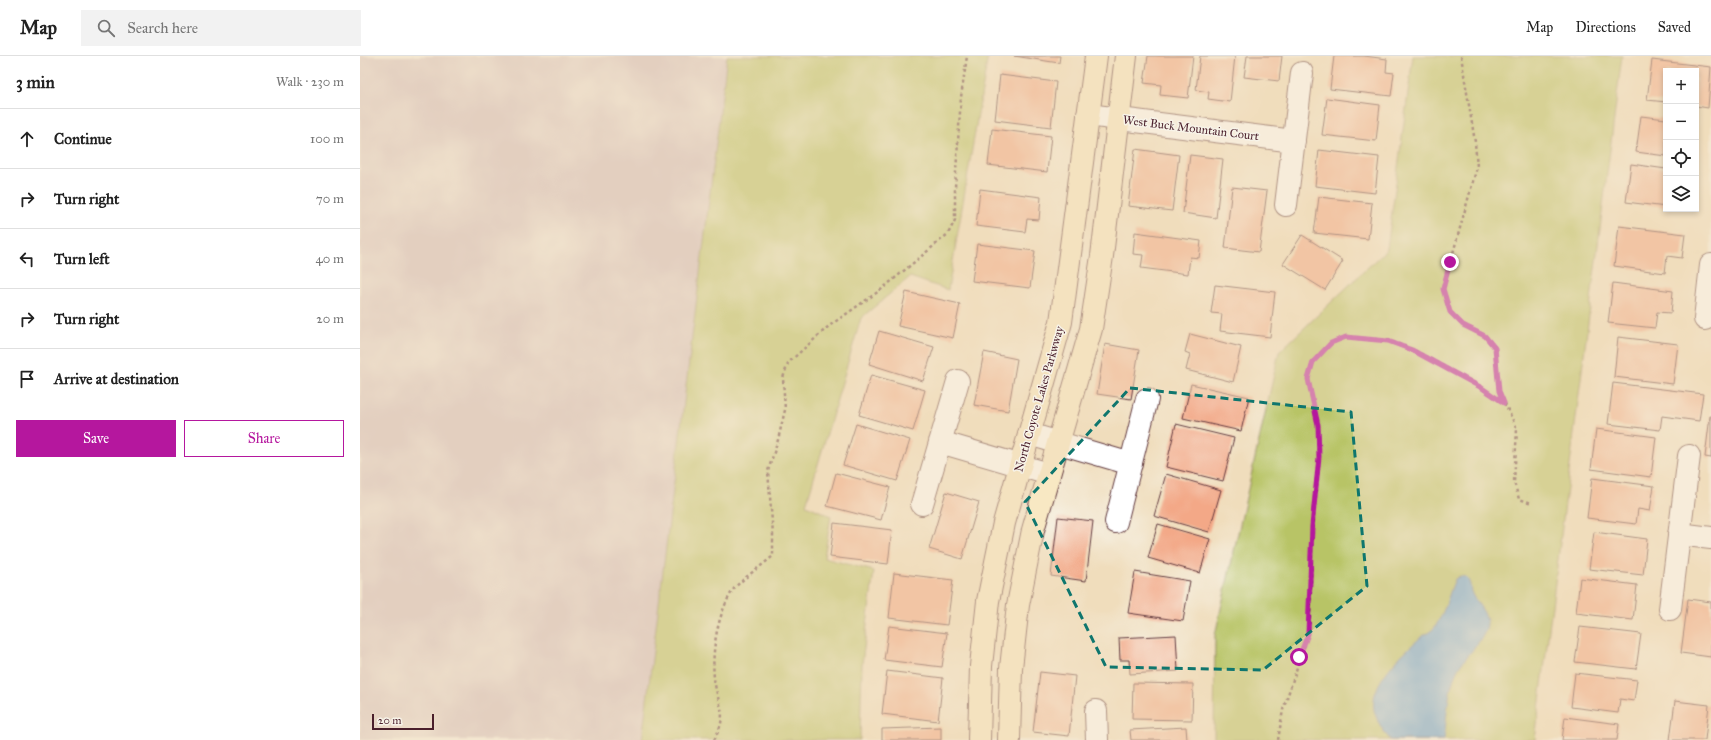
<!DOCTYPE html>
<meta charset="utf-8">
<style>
body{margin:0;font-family:"IM FELL Great Primer",serif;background:#f2f2f2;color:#222}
.controls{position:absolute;right:12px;top:12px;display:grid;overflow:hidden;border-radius:0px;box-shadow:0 2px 6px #0003}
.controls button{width:36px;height:36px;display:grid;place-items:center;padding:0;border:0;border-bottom:1px solid #e0e0e0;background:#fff;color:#222;font:20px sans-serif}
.scale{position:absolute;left:12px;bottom:10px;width:62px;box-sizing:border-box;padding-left:4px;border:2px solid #4a1f2b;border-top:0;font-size:11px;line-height:14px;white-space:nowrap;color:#4a1f2b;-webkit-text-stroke:3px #f7f3e8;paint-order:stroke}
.stop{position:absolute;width:12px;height:12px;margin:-9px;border:3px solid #b5179e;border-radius:50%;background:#fff}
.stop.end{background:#b5179e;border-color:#fff;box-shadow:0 1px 4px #0008}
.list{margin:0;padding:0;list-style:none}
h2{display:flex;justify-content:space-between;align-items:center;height:52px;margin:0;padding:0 16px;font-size:17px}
h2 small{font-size:13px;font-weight:400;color:#767676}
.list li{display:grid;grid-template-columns:26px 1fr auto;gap:12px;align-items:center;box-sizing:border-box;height:60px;padding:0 16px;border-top:1px solid #e0e0e0}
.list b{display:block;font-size:15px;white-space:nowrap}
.list em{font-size:13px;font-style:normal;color:#767676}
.actions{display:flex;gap:8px;padding:12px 16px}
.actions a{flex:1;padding:9px 0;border:1px solid #b5179e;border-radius:0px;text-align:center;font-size:14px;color:#b5179e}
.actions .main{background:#b5179e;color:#fff}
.icon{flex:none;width:22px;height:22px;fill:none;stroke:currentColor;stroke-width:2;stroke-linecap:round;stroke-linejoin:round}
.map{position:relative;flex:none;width:1351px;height:684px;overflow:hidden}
header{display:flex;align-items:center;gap:24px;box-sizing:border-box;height:56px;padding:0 20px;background:#fff;border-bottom:1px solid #e0e0e0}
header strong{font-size:19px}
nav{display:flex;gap:22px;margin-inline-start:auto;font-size:14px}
.search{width:280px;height:36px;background:#f2f2f2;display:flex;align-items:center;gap:10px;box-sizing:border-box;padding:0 14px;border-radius:0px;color:#767676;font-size:15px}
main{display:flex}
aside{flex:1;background:#fff}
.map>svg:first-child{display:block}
</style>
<header>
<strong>Map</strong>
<div class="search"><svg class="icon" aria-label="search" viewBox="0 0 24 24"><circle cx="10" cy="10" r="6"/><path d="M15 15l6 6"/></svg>Search here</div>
<nav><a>Map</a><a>Directions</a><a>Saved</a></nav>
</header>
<main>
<aside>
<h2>3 min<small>Walk · 230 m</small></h2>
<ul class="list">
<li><svg class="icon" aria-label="ahead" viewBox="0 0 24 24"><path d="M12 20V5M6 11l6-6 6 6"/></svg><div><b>Continue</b></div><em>100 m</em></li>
<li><svg class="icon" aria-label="right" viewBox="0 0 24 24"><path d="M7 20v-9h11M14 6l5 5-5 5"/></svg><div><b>Turn right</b></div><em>70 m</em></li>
<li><svg class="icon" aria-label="left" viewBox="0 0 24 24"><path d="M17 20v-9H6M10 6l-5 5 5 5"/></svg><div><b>Turn left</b></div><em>40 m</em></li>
<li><svg class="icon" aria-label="right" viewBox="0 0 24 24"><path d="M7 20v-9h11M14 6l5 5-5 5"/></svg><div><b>Turn right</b></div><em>20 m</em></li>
<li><svg class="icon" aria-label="arrive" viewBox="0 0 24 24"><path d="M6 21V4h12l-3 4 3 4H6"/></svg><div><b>Arrive at destination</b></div></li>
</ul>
<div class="actions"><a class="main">Save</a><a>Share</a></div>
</aside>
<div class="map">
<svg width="1351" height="684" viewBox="0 0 1351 684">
<rect width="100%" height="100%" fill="#f7f3e8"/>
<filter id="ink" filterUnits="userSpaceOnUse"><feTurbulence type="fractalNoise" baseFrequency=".025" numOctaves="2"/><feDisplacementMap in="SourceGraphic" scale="8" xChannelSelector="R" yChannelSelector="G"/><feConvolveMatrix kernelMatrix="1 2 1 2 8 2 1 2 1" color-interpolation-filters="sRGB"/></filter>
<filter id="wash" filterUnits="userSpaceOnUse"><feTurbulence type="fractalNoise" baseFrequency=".012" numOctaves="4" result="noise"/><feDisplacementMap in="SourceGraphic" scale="16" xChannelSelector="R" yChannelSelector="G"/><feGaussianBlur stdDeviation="0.9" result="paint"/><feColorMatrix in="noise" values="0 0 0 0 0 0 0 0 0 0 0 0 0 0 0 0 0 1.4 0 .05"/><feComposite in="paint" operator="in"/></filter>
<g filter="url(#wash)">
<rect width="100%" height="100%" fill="#f0ddbc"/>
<path fill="#d2bec4" d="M 0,0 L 372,0 L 290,684 L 0,684 Z"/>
<path fill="#b8c466" stroke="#817248" d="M 367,0 L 628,0 L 588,234 L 550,221 L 501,262 L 446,449 L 471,460 L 464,502 L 514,515 L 502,608 L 500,684 L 282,684 Z
M 1053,0 L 1262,0 L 1175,684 L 854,684 L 855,579 L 919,296 L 1027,193 Z"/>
<path fill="#67a4d8" stroke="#586282" d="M 1100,520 L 1106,521 C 1113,530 1108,531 1113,540 C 1117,547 1123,553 1126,561 C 1133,578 1104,600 1097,615 C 1087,635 1087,662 1084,684 L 1030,684 C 1023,674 1017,666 1014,654 C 1009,627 1042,598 1060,582 C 1065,578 1071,576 1075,571 C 1085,556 1088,540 1095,523 Z"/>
<g id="blocks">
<path fill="#f3a887" d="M 654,0 L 700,0 L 699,7 Z
M 788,0 L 833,0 L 828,42 L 800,39 L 801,29 L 784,27 Z
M 840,0 L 875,0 L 870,46 L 848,43 L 849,36 L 836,34 Z
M 887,0 L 922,0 L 919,25 L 884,21 Z
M 974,0 L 1004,0 L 1027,3 L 1026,16 L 1034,17 L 1031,40 L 970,33 Z
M 1292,4 L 1351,11 L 1348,52 L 1336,50 L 1336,15 L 1306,15 L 1306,46 L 1287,44 Z
M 640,19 L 696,26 L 691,71 L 635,64 Z
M 967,42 L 1020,49 L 1016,85 L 962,79 Z
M 1281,60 L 1306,63 L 1306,100 L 1276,96 Z
M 632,73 L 691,80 L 687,116 L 628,109 Z
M 775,93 L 819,99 L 812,155 L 768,150 Z
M 959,94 L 1019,101 L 1015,137 L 955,130 Z
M 830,99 L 863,103 L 856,162 L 823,157 Z
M 1271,108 L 1306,113 L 1306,151 L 1266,146 Z
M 872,131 L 907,135 L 899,196 L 865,192 Z
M 620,133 L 681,141 L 679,164 L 667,163 L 665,176 L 616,170 Z
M 959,141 L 1012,147 L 1008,183 L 954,177 Z
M 1259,170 L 1325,178 L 1322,202 L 1307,200 L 1305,217 L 1254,210 Z
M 775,176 L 841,185 L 839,202 L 830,201 L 828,218 L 781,212 L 783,199 L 773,198 Z
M 942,179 L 983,205 L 965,234 L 923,208 Z
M 617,188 L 675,195 L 670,232 L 612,225 Z
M 1253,227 L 1313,235 L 1311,257 L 1297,256 L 1295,272 L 1248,267 Z
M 855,229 L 915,236 L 910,281 L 860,275 L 862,258 L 851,257 Z
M 546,236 L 600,248 L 593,282 L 538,270 Z
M 519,275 L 574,291 L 563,325 L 509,308 Z
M 830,278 L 881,291 L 873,326 L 826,314 L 830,298 L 825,296 Z
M 1258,281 L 1318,288 L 1313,328 L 1254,321 Z
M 745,288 L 779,294 L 771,343 L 737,338 Z
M 624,296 L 657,303 L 648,355 L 614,349 Z
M 511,319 L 565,334 L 553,375 L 499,359 Z
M 1253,327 L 1343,338 L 1339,365 L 1302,360 L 1300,374 L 1248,368 Z
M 831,328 L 889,341 L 881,375 L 823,362 Z
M 1350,360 L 1351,360 L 1351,402 L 1345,401 Z
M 496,368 L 550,384 L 537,425 L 483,409 Z
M 816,368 L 874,382 L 863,425 L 806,411 Z
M 1236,373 L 1296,381 L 1291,421 L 1231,413 Z
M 476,417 L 530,431 L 521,464 L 467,450 Z
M 806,418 L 861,434 L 849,476 L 794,460 Z
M 1232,422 L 1294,430 L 1290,455 L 1278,453 L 1276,468 L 1227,462 Z
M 586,436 L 619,446 L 602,503 L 569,493 Z
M 698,461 L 733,465 L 726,525 L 691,520 Z
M 474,467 L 532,474 L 528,508 L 470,501 Z
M 798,468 L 850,483 L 840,517 L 788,502 Z
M 1234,476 L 1287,483 L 1283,519 L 1229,513 Z
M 775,516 L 830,525 L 823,565 L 768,557 Z
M 534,517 L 593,524 L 587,569 L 529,562 Z
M 1220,522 L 1277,529 L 1273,564 L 1216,557 Z
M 1328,543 L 1351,546 L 1351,601 L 1321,597 Z
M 529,570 L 587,577 L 582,611 L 524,604 Z
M 1220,571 L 1281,578 L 1276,613 L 1215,606 Z
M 816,579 L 818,615 L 770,618 L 769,604 L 760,604 L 759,582 Z
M 527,615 L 583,622 L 578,665 L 522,658 Z
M 680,616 L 715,620 L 709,680 L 673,676 Z
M 1215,617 L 1277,624 L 1274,645 L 1260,643 L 1258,657 L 1211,651 Z
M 773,627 L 833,628 L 832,664 L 772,663 Z
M 1315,645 L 1349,649 L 1345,684 L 1310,684 Z
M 1205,661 L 1259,668 L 1257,684 L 1202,684 Z
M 581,671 L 581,684 L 522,684 L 522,673 Z
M 826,671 L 827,684 L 771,684 L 770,674 Z"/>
</g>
</g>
<g filter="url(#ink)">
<use href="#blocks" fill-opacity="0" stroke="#633c41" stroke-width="1"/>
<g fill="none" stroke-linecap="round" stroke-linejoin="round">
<g stroke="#633c41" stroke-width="24">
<path id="street" d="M 728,59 L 934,85
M 926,149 L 942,17
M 1345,263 L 1351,209
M 669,378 L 771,408
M 580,386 L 689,418
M 562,448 L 598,325
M 756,466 L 787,343
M 1319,478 L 1351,482
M 1310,553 L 1329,400
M 736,655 L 737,684"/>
</g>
<g stroke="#633c41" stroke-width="24">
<path id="secondary" d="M 619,684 L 621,610 L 628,545 L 644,467 L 701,266 L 736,0
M 649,684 L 651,612 L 658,549 L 673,474 L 731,273 L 742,200 L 766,0"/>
</g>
<path stroke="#633c41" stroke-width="2.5" stroke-dasharray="3 3" stroke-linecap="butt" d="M 1101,0 L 1115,86 L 1117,111 L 1083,233 L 1090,256 L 1103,269 L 1125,280 L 1135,292 L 1139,335 L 1157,373 L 1154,426 L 1159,443 L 1172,447
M 354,684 C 368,658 360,654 355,629 C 350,600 357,558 373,534 C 380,524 403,509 413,500 L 413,479 L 408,415 L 418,384 L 425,354 L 423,322 L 428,307 L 469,270 L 522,233 L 588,178 L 595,164 L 595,131 L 601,41 L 607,0
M 918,684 L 923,654 L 948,578 L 950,557 L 952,470 L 959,401 L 958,369 L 948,323 L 953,306 L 971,287 L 985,281 L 1029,285 L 1053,294 L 1122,332 L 1144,347"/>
<use href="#street" stroke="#fff" stroke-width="22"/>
<use href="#secondary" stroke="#f8e8c3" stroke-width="22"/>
</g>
</g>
<g fill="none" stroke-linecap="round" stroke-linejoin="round" filter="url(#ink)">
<path stroke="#b5179e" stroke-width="5" d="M 939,601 L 948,578 L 952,470 L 959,401 L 958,369 L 948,323 L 953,306 L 971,287 L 986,281 L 1028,285 L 1052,294 L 1122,332 L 1144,347 L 1139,335 L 1135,292 L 1125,280 L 1103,269 L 1090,256 L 1083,233 L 1090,206"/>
</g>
<path d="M0 0H1351V684H0ZM 770,332 L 991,356 L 1007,530 L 903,614 L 746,611 L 665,446 Z" fill="#f0ddbc" fill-opacity=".55" fill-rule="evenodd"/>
<path fill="none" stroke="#0f766e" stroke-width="3" stroke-dasharray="8 5" stroke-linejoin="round" d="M 770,332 L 991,356 L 1007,530 L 903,614 L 746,611 L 665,446 Z"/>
<g text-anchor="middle" stroke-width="3" stroke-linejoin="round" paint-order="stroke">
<g font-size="12" fill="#4a1f2b" stroke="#f7f3e8">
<text transform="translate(831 72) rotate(7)" y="4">West Buck Mountain Court</text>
<text transform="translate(679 343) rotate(-74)" y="4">North Coyote Lakes Parkwway</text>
</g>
</g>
</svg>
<div class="controls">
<button>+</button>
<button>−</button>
<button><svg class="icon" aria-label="locate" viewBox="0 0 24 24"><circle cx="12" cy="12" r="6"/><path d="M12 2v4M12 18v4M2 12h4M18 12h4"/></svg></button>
<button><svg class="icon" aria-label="layers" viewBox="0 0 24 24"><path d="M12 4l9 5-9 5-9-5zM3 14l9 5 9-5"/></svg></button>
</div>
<div class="scale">20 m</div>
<div class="stop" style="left:939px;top:601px"></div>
<div class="stop end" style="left:1090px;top:206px"></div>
</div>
</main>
